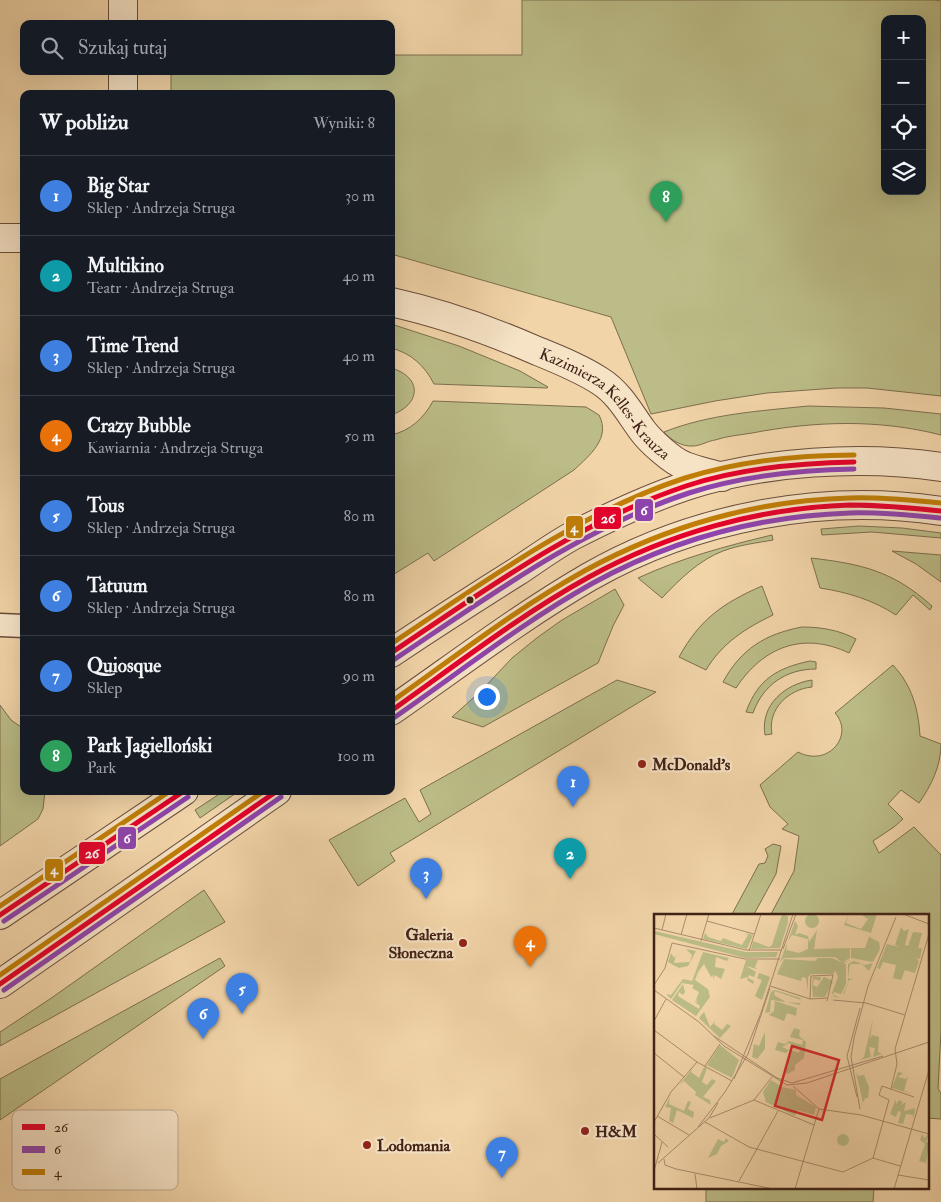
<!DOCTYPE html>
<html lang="pl">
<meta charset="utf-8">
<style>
body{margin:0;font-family:"IM FELL Double Pica",serif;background:#242831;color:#f1f3f6}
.controls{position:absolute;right:15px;top:15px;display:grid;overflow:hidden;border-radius:10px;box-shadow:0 5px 20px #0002}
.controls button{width:45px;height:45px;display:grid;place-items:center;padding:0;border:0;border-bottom:1px solid #363941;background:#171b24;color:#f1f3f6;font:25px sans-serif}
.you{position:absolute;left:486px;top:696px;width:18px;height:18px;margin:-12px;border:4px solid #fff;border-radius:50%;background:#1a73e8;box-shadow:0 0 0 8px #1a73e833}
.badge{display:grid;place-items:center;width:32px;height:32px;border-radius:50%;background:#8c9099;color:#fff;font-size:16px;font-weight:700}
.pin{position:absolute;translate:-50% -41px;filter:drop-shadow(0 1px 2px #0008)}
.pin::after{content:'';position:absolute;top:26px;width:18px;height:15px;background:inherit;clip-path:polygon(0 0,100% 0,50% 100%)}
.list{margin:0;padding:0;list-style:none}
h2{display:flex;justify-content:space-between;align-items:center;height:65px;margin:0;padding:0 20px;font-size:21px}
h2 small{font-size:16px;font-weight:400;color:#9ea1a6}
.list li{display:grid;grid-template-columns:32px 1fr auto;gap:15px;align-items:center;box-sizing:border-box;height:80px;padding:0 20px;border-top:1px solid #363941}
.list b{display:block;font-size:19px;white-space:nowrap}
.list p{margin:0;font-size:16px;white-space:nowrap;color:#9ea1a6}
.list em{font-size:16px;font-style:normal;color:#9ea1a6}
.icon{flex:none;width:28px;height:28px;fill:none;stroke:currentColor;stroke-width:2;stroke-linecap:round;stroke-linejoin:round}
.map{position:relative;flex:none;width:941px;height:1202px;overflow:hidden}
.search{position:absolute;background:#171b24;box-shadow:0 5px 20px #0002;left:20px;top:20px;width:375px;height:55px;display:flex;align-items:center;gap:12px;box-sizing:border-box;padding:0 18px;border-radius:10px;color:#9ea1a6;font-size:19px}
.panel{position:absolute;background:#171b24;box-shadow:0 5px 20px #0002;left:20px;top:90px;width:375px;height:705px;border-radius:10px}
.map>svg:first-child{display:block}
</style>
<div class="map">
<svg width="941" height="1202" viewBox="0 0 941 1202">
<rect width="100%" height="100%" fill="#f1d4a8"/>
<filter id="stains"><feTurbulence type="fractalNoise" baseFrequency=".004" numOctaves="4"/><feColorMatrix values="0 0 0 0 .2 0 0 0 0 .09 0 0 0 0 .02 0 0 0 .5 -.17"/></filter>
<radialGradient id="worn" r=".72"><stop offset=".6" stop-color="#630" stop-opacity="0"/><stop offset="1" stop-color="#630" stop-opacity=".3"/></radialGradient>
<path fill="#bbbc87" stroke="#7e6e4e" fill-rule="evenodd" d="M 522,0 L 934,0 L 941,1 L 941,396 L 867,388 L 836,388 L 767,393 L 715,401 L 651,414 L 611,317 L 391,254 L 391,94 L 171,94 L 171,71 L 391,71 L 391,55 L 522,55 ZM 885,19 L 922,19 L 922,191 L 885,191 Z
M 391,324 L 459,346 L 520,371 L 548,387 L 547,388 L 434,384 C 425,366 411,353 391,348 Z
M 391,368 C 423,377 421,405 391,415 Z
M 433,401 L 586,407 L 599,415 C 611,438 590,455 574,470 L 434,561 L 428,553 L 391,576 L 391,435 C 410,431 424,418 433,401 Z
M 808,406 L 884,408 L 941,414 L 941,435 C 879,419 815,421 752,433 C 740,435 727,436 715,440 C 708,441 700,446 693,446 C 682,447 671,440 664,432 C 709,414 760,411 808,406 Z
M 859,526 L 902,528 L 941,533 L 941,538 L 872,532 L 822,535 L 821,529 Z
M 772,535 L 773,540 C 756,543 739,545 723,551 C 699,560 679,580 662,598 L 638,578 C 681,558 726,546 772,535 Z
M 892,551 L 941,555 L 941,582 L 916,564 Z
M 811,558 C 862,564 893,571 932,606 L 930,610 L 913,595 L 896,615 C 873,600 847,592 820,588 Z
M 762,586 L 773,615 C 746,628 722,643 706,670 L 679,657 C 700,619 723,603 762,586 Z
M 615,589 L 624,605 L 613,626 L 598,663 L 483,727 L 452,717 L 481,691 L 512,658 L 538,637 L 562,620 Z
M 802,627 C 821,627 839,630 856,639 L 849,653 C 803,631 763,647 736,688 L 723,682 C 741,649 765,634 802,627 Z
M 810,661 L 816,662 L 816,669 C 786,669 763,685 753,713 L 746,712 C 758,679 777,668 810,661 Z
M 893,665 C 897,670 902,675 905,681 C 915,697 919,717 920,736 L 941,744 C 941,766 931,786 919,803 L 901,790 L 888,804 L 903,819 L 894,827 L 873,841 L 879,853 L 914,827 L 941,855 L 941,1031 L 938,1089 L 941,1093 L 941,1119 L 927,1118 L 927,916 L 770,916 L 794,871 L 799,836 L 782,829 L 788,824 L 770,807 L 760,785 L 798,752 C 828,768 855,735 835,713 Z
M 617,680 L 656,692 L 390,853 L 395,861 L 358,886 L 329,840 L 405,798 L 419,822 L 431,814 L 420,790 Z
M 812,680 L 812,687 C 789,689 767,709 772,734 L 765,735 C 760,705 785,684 812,680 Z
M 0,705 L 11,720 L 24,729 L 24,791 L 45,791 L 43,809 L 38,819 L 0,846 Z
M 224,791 L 239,791 L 200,818 L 195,810 Z
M 773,844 L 781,846 L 776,874 L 753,916 L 731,916 L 759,864 L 765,863 L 768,856 L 765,849 Z
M 204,890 L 225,922 L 0,1046 L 0,1032 L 50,999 Z
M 220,958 L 225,966 L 0,1120 L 0,1079 Z
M 706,1188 L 874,1188 L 873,1202 L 706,1202 Z"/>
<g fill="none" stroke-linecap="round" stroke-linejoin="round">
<g stroke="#6c4e3a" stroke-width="25">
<path id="pedestrian" d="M 0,625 L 24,626"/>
</g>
<g stroke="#6c4e3a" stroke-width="30">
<g id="minor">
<path d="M 123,24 L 123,0"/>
<path d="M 123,71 L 123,94"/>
<path d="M 0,238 L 24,238"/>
<path id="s1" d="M 391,302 C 441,313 489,330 535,350 C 557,359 580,368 600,381 C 619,393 629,412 642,430 C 650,441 672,461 685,466 C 697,471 710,473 722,477"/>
</g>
</g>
<g stroke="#6c4e3a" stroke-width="30">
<path id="tertiary" d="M 391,653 C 433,625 475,598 518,571 C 536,559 554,546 572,536 C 609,517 647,499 686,486 C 762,461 863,455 941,467
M 391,711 C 456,666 520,617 589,577 C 694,517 822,493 941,511
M 0,915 L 184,791
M 0,984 L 277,791"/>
</g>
<use href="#pedestrian" stroke="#f6e3c6" stroke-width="22"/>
<use href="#minor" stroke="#f6e3c6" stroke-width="28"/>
<use href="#tertiary" stroke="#f6e3c6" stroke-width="28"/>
<g stroke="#f6e3c6" stroke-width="9">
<path id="bus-1" d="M 391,653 C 485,590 578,522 686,486 C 740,468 798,463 854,462
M 391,711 C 456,665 520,615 589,577 C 669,533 759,508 850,505 C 881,505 911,508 941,511
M 0,915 L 184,791
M 0,984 L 277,791"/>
</g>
<g stroke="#f6e3c6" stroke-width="9">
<path id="bus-2" d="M 395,659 C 488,597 582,528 689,493 C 742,476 798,470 854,469
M 395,717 C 460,672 523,622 593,583 C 672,540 759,516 850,513 C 880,512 910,515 940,518
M 4,921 L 188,797
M 4,990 L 281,797"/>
</g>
<g stroke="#f6e3c6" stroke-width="9">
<path id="bus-3" d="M 391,644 C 484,582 578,513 685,478 C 740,461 797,455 854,455
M 391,702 C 455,657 517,608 586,570 C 667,526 758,500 850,498 C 881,497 911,500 941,503
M 0,906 L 170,791
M 0,975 L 264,791"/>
</g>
<use href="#bus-1" stroke="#e4002b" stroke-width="5"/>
<use href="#bus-2" stroke="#8e44ad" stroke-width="5"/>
<use href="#bus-3" stroke="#c07e07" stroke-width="5"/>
</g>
<circle fill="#402116" stroke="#f6e3c6" stroke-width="2" cx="470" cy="600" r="4.5"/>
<g fill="#8f2418" stroke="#f6e3c6" stroke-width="2">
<circle cx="642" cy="764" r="5"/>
<circle cx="463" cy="943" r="5"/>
<circle cx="585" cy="1131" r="5"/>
<circle cx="367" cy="1145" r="5"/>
</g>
<g text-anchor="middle" stroke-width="4.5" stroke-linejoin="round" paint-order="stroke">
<g font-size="16" fill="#402116" stroke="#f6e3c6">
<text dy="6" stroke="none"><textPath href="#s1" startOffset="242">Kazimierza Kelles-Krauza</textPath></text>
</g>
<g font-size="16" font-weight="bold" fill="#402116" stroke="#f6e3c6" text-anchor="start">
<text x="652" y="770">McDonald's</text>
<text x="453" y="940" text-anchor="end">Galeria<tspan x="453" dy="18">Słoneczna</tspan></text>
<text x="595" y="1137">H&amp;M</text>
<text x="377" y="1151">Lodomania</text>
</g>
</g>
<g transform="translate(654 914)">
<rect width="275" height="275" fill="#f1d4a8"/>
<path d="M 128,0 L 134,2 L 134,9 L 126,34 L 97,35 L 99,27 L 115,33 L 118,31 ZM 195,0 L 192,9 L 207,15 L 214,5 L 206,0 L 223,0 L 217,19 L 190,11 ZM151 7a7 7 0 1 1 14 0a7 7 0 1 1-14 0ZM 141,7 L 144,12 L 141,21 L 145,19 L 154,22 L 155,28 L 163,16 L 160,35 L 196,34 L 196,44 L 189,48 L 197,46 L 189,49 L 181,43 L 164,43 L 130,44 L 126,48 L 133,29 L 132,38 L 135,30 L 133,36 L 145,39 L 154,35 L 154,25 L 138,21 L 134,27 ZM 247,13 L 250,17 L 255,15 L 251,31 L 254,32 L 259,18 L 268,19 L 264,34 L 268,34 L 266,45 L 262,44 L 265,47 L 261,59 L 251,56 L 247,66 L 239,64 L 242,51 L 229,48 L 226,55 L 223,54 L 233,30 L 246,33 L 241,31 ZM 0,17 L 92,38 L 124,38 L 122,43 L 91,44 L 0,20 ZM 51,19 L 54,23 L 67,27 L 69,24 L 88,31 L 94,21 L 91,19 L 99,21 L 93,35 L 49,25 ZM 208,19 L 225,28 L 226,35 L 219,48 L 197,44 L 197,34 L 211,34 L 215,23 ZM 32,35 L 42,37 L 34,52 L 25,54 L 14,48 L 17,39 L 20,44 L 22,41 L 20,49 L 36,48 L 38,41 ZM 49,38 L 75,44 L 73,47 L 62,43 L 61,53 L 71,55 L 67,65 L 61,61 L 59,65 L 59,61 L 57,63 L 50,50 L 44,58 L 41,66 L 54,75 L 56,83 L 42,102 L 18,86 L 29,70 L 31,78 L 29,81 L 25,78 L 24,82 L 45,95 L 46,92 L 40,87 L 44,88 L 42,86 L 45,78 L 38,74 L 40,71 L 28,69 L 17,85 L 12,80 L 17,81 L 29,65 L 38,67 ZM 164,44 L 178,44 L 192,50 L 192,70 L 187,80 L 180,78 L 179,81 L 186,84 L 180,83 L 178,79 L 184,63 L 181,56 L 180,60 L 157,60 L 154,63 L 154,77 L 152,64 L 148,63 L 147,67 L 123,60 L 130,45 L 161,47 ZM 92,46 L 104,46 L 101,53 L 103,55 L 92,52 L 102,58 L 100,63 L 95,61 L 94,64 L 100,67 L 99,70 L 93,66 L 94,63 L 86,65 ZM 200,47 L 211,51 L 219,49 L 215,57 L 208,50 L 196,50 L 194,64 L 199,66 L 195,66 L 190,80 L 189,80 L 194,68 L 194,50 ZM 105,59 L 116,63 L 108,86 L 101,82 L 108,66 L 103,64 ZM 159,63 L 167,63 L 166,67 L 160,65 L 159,71 L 163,73 L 170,63 L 179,67 L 171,83 L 159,83 L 158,73 ZM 121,76 L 146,84 L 147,86 L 146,91 L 132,88 L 146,89 L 147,86 L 121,77 L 120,81 L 132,88 L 117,86 L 116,98 L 111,99 L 117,78 ZM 121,87 L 143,94 L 142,102 L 133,99 L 130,107 L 115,101 L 120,97 ZM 50,98 L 56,113 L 61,107 L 60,110 L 68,116 L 73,110 L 77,112 L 66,124 L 45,104 ZM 219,104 L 216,125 L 218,121 L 225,123 L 224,138 L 228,140 L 219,143 L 221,134 L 215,133 L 217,143 L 206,146 L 210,143 ZM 140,114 L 146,116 L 145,122 L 152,128 L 150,144 L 141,151 L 141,156 L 133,160 L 130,156 L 132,150 L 135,153 L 133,148 L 136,136 L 145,139 L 146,136 L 135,129 L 128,133 L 135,136 L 132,139 L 121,136 L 124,128 L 131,130 L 135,127 L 148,131 L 149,126 L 136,123 ZM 111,118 L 111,135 L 103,145 L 98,143 L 100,130 L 105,132 ZM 66,131 L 85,146 L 78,164 L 53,151 ZM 50,153 L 53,154 L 48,168 L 53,171 L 58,165 L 62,167 L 49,183 L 56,186 L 57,191 L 41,181 L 42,178 L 30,167 L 25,171 L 39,154 L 37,158 L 45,164 ZM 202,158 L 204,162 L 210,161 L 215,173 L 214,184 L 211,184 L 209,189 ZM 244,158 L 249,159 L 244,163 L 252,165 L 254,162 L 250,177 L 258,180 L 238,174 ZM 117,166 L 128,173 L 142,176 L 142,181 L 162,193 L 160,201 L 143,196 L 141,202 L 112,188 L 109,178 ZM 16,183 L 15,190 L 30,197 L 34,187 L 37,188 L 34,195 L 40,198 L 39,204 L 23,196 L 19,209 L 15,207 L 17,194 L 11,193 ZM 242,185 L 242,190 L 245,186 L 249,188 L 247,191 L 252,188 L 250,197 L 261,194 L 260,200 L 262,195 L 259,205 L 259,201 L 252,200 L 249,210 L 244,209 L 247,198 L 244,197 L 242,203 L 236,200 ZM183 226a6 6 0 1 1 12 0a6 6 0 1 1-12 0ZM 268,220 L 270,224 L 274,221 L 272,228 L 275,229 L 272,249 L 265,247 L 271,230 L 266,226 ZM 72,224 L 75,227 L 67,232 L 63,240 L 54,244 L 64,225 L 70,228 Z" fill="#bbbc87"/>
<path fill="none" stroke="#aa8c6e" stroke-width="1" d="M 249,0 L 275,10M 53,7 L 100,20M 0,14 L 92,36 L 128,36M 8,16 L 12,0M 27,21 L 33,0M 47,27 L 55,0M 129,35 L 142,0M 95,37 L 107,0M 0,71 L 11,54 L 18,29 L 91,45 L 126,45M 116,72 L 156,85 L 173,84M 0,76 L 45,108 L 70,132 L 133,171 L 153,169 L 275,128M 156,85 L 157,62 L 179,61 L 173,87M 179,86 L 212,89 L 251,101M 0,107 L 12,85M 0,116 L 43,148 L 78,167M 60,122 L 123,164 L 138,169 L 229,142M 0,139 L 30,163M 51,152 L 66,130M 80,165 L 107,99 L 139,0M 139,172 L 165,195M 237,175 L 243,150 L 241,135 L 275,20M 203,183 L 193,142 L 206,94M 100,186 L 160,211M 165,195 L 207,201 L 275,220M 206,195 L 197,143 L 200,124 L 214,72 L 242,3M 3,202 L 35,221M 56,204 L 100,186 L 118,163M 0,208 L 17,178 L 43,148M 51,208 L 95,233 L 189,258 L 219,244M 44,213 L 71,178 L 94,140 L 116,74M 0,220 L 14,233M 219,244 L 235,186 L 225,181 L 228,172 L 260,183M 219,244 L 246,252M 10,245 L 11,251 L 22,255 L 119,275M 149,248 L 165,195M 4,249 L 55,204 L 64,189M 0,257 L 8,228M 41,260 L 43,275M 244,261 L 275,266M 85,267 L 124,197M 141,275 L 149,248M 240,275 L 275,156"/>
<path fill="#d62828" fill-opacity="0.15" stroke="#d62828" stroke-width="2.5" d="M 138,132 L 185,146 L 168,206 L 121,192 Z"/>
<rect width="275" height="275" fill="none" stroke="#402116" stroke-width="2.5"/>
</g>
<rect x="12" y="1110" width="166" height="80" rx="8" fill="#f6e3c6" stroke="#bfa991" stroke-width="1"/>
<rect x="22" y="1124" width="23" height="6" fill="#e4002b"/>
<rect x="22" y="1146" width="23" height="7" fill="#8e44ad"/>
<rect x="22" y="1169" width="23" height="6" fill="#c07e07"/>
<g font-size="14" fill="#402116">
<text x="54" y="1132">26</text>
<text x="54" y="1154">6</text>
<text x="54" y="1177">4</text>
</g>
<g stroke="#f6e3c6" stroke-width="2">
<rect x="634" y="498" width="20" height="24" rx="5" fill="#8e44ad"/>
<rect x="593" y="506" width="29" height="24" rx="5" fill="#e4002b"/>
<rect x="565" y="515" width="19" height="24" rx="5" fill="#c07e07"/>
<rect x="117" y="826" width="20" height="24" rx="5" fill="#8e44ad"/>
<rect x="78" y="841" width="28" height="24" rx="5" fill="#e4002b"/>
<rect x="44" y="858" width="20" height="24" rx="5" fill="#c07e07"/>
</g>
<g font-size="14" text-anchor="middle" font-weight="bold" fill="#fff">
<text x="644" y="515">6</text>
<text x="608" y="523">26</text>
<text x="574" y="532">4</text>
<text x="127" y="843">6</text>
<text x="92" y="858">26</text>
<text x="54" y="874">4</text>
</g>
<rect width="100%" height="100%" filter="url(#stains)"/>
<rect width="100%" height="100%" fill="url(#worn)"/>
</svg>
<div class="controls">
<button>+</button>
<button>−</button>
<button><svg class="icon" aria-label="locate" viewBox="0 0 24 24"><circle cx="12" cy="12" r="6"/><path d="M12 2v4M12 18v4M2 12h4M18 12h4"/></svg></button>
<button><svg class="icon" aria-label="layers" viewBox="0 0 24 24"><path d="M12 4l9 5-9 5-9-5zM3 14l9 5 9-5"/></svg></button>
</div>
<div class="you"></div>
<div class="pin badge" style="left:573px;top:807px;background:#3f7fe0">1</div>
<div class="pin badge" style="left:570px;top:879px;background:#0f9aa8">2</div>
<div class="pin badge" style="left:426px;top:899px;background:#3f7fe0">3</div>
<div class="pin badge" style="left:530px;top:967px;background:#e8710a">4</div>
<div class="pin badge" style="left:242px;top:1014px;background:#3f7fe0">5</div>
<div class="pin badge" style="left:203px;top:1039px;background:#3f7fe0">6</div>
<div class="pin badge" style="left:502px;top:1178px;background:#3f7fe0">7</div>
<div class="pin badge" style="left:666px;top:222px;background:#2e9e5b">8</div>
<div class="search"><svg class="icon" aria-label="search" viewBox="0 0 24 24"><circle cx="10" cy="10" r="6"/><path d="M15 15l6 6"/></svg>Szukaj tutaj</div>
<section class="panel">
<h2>W pobliżu<small>Wyniki: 8</small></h2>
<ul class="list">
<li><span class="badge" style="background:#3f7fe0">1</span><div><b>Big Star</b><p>Sklep · Andrzeja Struga</p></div><em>30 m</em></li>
<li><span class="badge" style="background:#0f9aa8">2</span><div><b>Multikino</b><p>Teatr · Andrzeja Struga</p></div><em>40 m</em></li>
<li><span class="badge" style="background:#3f7fe0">3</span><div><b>Time Trend</b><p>Sklep · Andrzeja Struga</p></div><em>40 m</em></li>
<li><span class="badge" style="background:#e8710a">4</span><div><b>Crazy Bubble</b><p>Kawiarnia · Andrzeja Struga</p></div><em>50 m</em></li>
<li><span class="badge" style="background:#3f7fe0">5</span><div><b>Tous</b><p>Sklep · Andrzeja Struga</p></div><em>80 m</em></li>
<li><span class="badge" style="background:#3f7fe0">6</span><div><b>Tatuum</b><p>Sklep · Andrzeja Struga</p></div><em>80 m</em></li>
<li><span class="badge" style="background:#3f7fe0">7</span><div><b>Quiosque</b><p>Sklep</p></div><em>90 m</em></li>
<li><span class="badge" style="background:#2e9e5b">8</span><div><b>Park Jagielloński</b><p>Park</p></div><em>100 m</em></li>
</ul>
</section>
</div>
